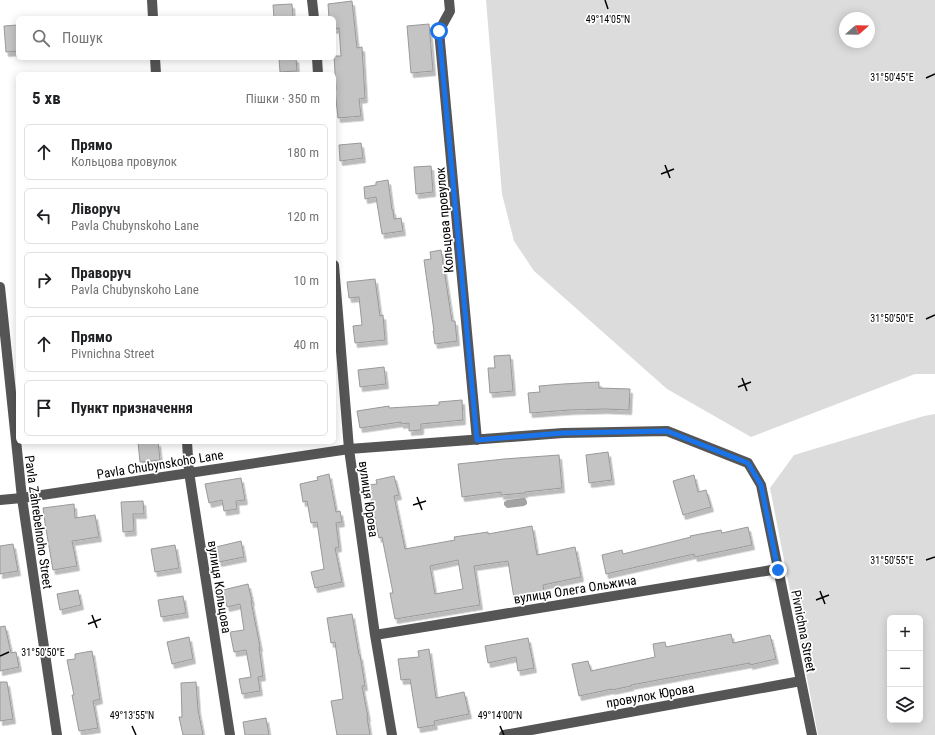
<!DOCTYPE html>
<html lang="uk">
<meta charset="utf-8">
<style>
body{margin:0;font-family:"Roboto Condensed",sans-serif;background:#f2f2f2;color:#202124}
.controls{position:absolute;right:12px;bottom:12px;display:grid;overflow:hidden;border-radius:6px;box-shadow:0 2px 10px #0003}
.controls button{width:36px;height:36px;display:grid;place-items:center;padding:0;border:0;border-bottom:1px solid #e0e0e0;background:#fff;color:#202124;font:20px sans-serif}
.compass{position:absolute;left:839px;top:12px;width:36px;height:36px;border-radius:50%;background:#fff;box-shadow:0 2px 10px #0003;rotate:70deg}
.stop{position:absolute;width:12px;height:12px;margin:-9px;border:3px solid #1a73e8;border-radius:50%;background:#fff}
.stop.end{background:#1a73e8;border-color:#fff;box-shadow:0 1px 4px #0008}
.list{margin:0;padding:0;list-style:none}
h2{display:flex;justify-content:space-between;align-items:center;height:52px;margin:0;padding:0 16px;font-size:17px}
h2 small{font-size:13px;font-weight:400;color:#757577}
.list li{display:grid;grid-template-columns:26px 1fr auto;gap:12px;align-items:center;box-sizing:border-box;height:56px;margin:0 8px 8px;padding:0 8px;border:1px solid #e0e0e0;border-radius:6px}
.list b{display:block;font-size:15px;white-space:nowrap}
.list p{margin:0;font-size:13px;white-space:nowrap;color:#757577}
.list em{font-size:13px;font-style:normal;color:#757577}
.icon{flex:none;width:22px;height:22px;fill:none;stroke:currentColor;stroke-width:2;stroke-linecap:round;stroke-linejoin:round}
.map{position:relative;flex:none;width:935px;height:735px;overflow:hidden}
.search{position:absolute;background:#fff;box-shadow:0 2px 10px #0003;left:16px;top:16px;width:320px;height:44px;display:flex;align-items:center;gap:10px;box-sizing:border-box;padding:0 14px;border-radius:6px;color:#757577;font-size:15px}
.panel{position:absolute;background:#fff;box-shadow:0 2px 10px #0003;left:16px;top:72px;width:320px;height:372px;border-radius:6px}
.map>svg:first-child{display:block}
</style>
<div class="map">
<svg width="935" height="735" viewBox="0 0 935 735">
<defs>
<filter id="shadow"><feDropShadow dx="2.5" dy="4.5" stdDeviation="0" flood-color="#0004"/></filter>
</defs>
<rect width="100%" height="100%" fill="#fff"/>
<path fill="#dcdcdc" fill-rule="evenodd" d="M 486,0 L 935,0 L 935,374 L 915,374 L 751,437 L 667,389 L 534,271 L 514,241 L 502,194 ZM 845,18 L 869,18 L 869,42 L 845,42 Z
M 935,414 L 935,735 L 818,735 L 770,488 L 794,455 L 924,416 ZM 890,618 L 920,618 L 920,720 L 890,720 Z"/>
<path fill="#a3a3a3" d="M 524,498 L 526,499 L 527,502 L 527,504 L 524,506 L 507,508 L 504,505 L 504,502 L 507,500 Z"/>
<path fill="#c4c4c4" stroke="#999" fill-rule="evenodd" filter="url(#shadow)" d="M 352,1 L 357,48 L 362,47 L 365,98 L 359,99 L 361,116 L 338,118 L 335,90 L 336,90 L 334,56 L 341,56 L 339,28 L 334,29 L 334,18 L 329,18 L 328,4 Z
M 292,4 L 293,18 L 274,18 L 273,5 Z
M 429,24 L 433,71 L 411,73 L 407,26 Z
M 18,25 L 18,51 L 6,52 L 4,26 Z
M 279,58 L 296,58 L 297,71 L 280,72 Z
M 361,143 L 363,158 L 340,161 L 339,145 Z
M 431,166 L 433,192 L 416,194 L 414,167 Z
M 388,180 L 392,210 L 393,210 L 394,219 L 401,218 L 403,231 L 382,234 L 376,197 L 365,199 L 364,187 L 376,185 L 376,182 Z
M 441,250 L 452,321 L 455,321 L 457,341 L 435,344 L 433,331 L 434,331 L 424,260 L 431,259 L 430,252 Z
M 375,279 L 380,316 L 383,315 L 385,340 L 355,343 L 353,326 L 362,325 L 359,297 L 349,298 L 347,282 Z
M 510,355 L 513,391 L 490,393 L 488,368 L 495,368 L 494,356 Z
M 384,367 L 386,384 L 360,387 L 358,370 Z
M 599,382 L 599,388 L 630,389 L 629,410 L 605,409 L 569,410 L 530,413 L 528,393 L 540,392 L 539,386 L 563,384 Z
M 462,400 L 463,420 L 421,424 L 421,430 L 409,431 L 409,423 L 401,424 L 401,422 L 360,428 L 357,411 L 389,406 L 389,408 L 439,405 L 439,402 Z
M 138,442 L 158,442 L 160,460 L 140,462 Z
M 608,452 L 612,480 L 589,483 L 586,455 Z
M 559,455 L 562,488 L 525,492 L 525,493 L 501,495 L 501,492 L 462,497 L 458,464 L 504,459 Z
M 329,474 L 336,512 L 340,511 L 342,522 L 336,523 L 339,547 L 335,548 L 342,582 L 315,588 L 311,572 L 324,569 L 317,522 L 311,523 L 307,501 L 303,502 L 300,484 L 318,480 L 317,477 Z
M 694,475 L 698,492 L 706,490 L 711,507 L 683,515 L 673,481 Z
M 394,476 L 399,495 L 394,496 L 405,549 L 455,540 L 454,537 L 488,532 L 488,534 L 532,526 L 537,555 L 575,547 L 581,577 L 543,585 L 544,592 L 514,598 L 508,561 L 474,566 L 480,605 L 395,619 L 390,593 L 393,593 L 382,537 L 379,538 L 368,485 L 377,484 L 376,480 ZM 458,560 L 463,589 L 435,594 L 430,566 Z
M 241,478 L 245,500 L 236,501 L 237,509 L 224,511 L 222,500 L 209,503 L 205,484 Z
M 143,501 L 144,514 L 133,514 L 134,531 L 123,532 L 121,502 Z
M 74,504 L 75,518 L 95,515 L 99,537 L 72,541 L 77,566 L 53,570 L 46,529 L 46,530 L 43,508 Z
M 748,527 L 752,545 L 695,557 L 694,554 L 606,574 L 602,555 L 622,550 L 623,554 L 691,537 L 690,536 L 721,530 L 722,533 Z
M 241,541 L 244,557 L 219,562 L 216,547 Z
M 13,544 L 18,571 L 0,574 L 0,546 Z
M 175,545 L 179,568 L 155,572 L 151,549 Z
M 248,584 L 252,601 L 251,601 L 260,647 L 259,647 L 263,676 L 258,677 L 260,691 L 242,694 L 239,679 L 251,677 L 246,650 L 234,652 L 230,632 L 244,630 L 240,604 L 227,607 L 223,590 Z
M 78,590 L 81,605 L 60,610 L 57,594 Z
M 183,596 L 186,613 L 161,617 L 158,600 Z
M 352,614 L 359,655 L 360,655 L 365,686 L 362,686 L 368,717 L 367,717 L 370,735 L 337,735 L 331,701 L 343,699 L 335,642 L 331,643 L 327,618 Z
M 5,626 L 11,653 L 16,652 L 19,667 L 0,671 L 0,627 Z
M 731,634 L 733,643 L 770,635 L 776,659 L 750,665 L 750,663 L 631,685 L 631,686 L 612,690 L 612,689 L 579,696 L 572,664 L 588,661 L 591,671 L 655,657 L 653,644 L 665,642 L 666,647 Z
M 189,637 L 193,659 L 172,664 L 167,642 Z
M 528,638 L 534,668 L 518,671 L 516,657 L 488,663 L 485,646 Z
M 429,649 L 436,698 L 464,692 L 469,714 L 434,721 L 435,725 L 418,728 L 410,679 L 401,680 L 398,659 L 419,657 L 418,651 Z
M 92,651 L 100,699 L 93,701 L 98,728 L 79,731 L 72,695 L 74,695 L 67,660 L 75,659 L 75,654 Z
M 0,682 L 7,682 L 13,719 L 0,721 Z
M 196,682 L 198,710 L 203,735 L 183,735 L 179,717 L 182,717 L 181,683 Z
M 266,718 L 269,735 L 245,735 L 243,722 Z"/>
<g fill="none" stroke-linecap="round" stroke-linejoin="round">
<path stroke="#555" stroke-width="10" d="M 152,0 L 153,18
M 312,0 L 314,18
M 449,0 L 450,11 L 439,31 L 477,440
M 155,58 L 156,74
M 317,58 L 318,74
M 334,265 L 349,449 L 375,635 L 392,735
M 0,287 L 22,498 L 57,735
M 187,442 L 189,472 L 230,735
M 0,500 L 22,498 L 349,449 L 563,433 L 667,431 L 748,463 L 761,485 L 812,735
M 375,635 L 778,569
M 504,735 L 801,681"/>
</g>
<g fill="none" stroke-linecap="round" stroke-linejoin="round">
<path stroke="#1a73e8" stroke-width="5" d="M 439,31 L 477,440 L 563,433 L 667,431 L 748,463 L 761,485 L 778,570"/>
</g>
<path fill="none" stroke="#000" stroke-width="1.5" d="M 605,0 L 608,9M 926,78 L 935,74M 665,165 L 670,178M 661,174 L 674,169M 926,319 L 935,315M 742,378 L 747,391M 738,387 L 751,382M 417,497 L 422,510M 413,505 L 426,501M 926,560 L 935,557M 820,591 L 825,604M 816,600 L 829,595M 92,615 L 97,628M 88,624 L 101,619M 0,656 L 9,652M 132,726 L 136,735M 500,726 L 504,735"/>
<g text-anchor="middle" stroke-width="3.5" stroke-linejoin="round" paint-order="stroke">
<g font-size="13" fill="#000" stroke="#fff">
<text transform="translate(444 220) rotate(-95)" y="5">Кольцова провулок</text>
<text transform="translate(160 464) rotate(-9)" y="5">Pavla Chubynskoho Lane</text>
<text transform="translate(369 499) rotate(82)" y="5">вулиця Юрова</text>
<text transform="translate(39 522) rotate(82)" y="5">Pavla Zahrebelnoho Street</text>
<text transform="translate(220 587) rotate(81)" y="5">вулиця Кольцова</text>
<text transform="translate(575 589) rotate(-9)" y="5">вулиця Олега Ольжича</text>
<text transform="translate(804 631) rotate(79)" y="5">Pivnichna Street</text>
<text transform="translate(650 695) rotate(-10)" y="5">провулок Юрова</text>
</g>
</g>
<g font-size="10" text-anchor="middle" fill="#000" stroke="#fff" stroke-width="3.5" stroke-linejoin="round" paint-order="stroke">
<text x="608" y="23">49°14'05"N</text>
<text x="892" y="81">31°50'45"E</text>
<text x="892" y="322">31°50'50"E</text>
<text x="892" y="564">31°50'55"E</text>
<text x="43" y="656">31°50'50"E</text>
<text x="132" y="719">49°13'55"N</text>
<text x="500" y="719">49°14'00"N</text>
</g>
</svg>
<div class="controls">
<button>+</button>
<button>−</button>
<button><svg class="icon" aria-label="layers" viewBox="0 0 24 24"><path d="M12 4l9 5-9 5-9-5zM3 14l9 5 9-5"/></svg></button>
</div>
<svg class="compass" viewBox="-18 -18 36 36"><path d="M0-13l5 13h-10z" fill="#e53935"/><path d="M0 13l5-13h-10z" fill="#757577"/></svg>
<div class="stop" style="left:439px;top:31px"></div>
<div class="stop end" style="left:778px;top:570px"></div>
<div class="search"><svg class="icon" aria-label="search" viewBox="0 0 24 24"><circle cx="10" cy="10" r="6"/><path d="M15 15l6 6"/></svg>Пошук</div>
<section class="panel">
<h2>5 хв<small>Пішки · 350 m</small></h2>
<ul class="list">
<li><svg class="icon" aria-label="ahead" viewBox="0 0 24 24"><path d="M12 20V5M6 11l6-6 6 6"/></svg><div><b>Прямо</b><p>Кольцова провулок</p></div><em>180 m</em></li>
<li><svg class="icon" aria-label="left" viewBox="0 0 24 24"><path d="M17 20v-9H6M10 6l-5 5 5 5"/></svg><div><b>Ліворуч</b><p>Pavla Chubynskoho Lane</p></div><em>120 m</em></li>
<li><svg class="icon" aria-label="right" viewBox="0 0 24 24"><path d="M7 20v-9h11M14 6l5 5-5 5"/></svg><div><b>Праворуч</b><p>Pavla Chubynskoho Lane</p></div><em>10 m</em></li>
<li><svg class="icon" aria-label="ahead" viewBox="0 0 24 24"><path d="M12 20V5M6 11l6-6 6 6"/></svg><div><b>Прямо</b><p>Pivnichna Street</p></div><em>40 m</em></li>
<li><svg class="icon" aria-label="arrive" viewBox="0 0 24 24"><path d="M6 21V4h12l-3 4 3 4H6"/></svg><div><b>Пункт призначення</b></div></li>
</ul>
</section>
</div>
